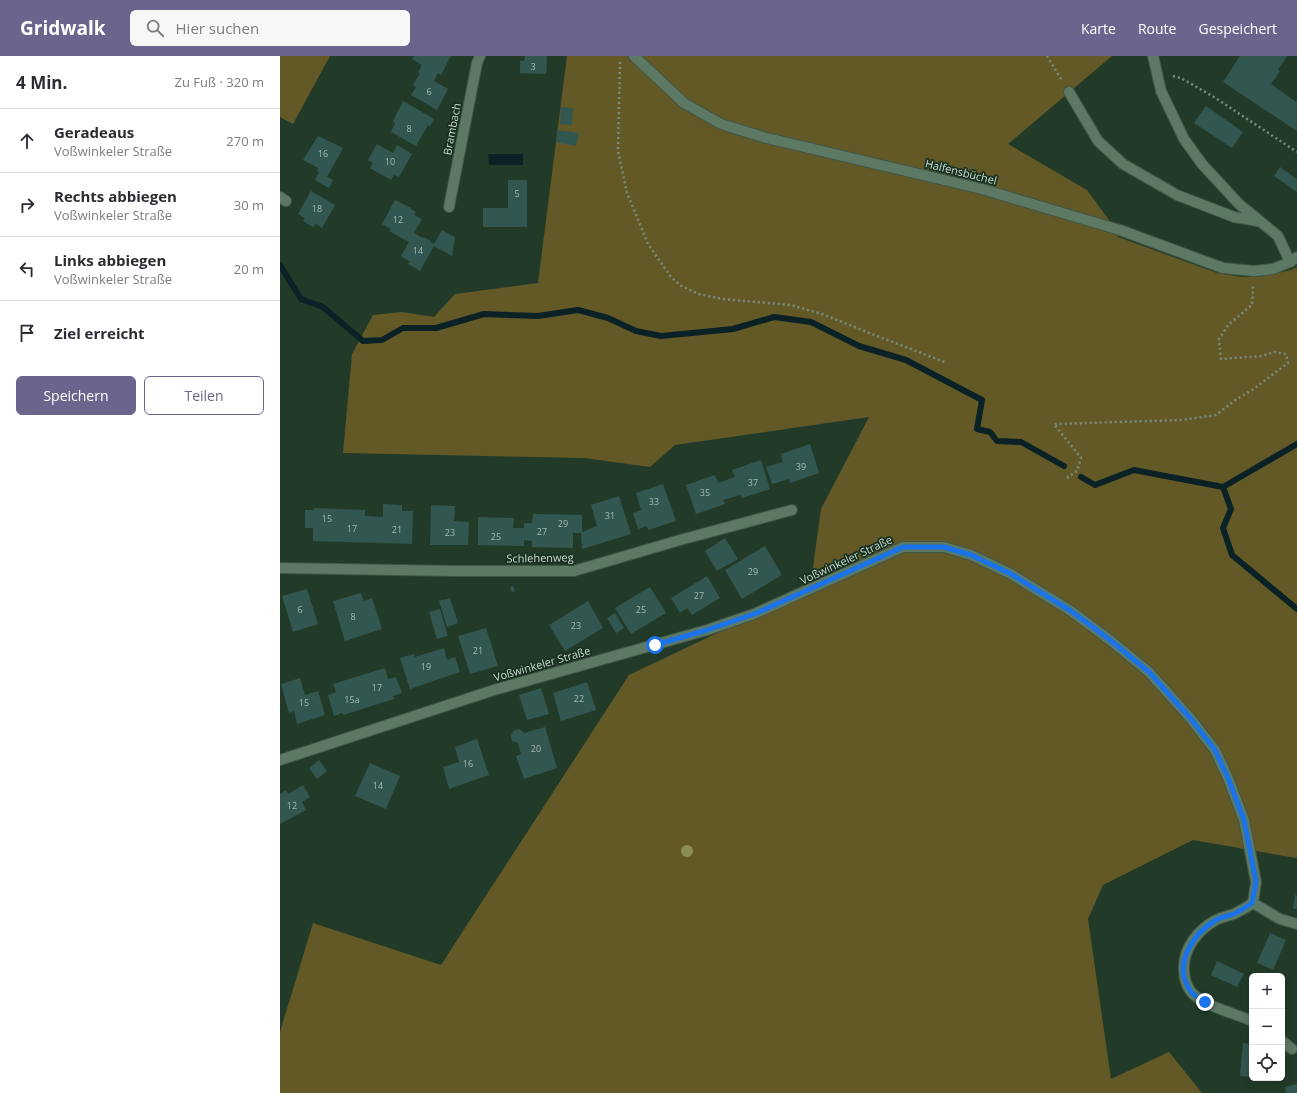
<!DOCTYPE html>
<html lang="de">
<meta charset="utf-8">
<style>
body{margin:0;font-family:"Open Sans",sans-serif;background:#f7f7f7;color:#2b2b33}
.controls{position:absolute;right:12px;bottom:12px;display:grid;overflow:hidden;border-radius:6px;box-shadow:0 2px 10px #0003}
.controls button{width:36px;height:36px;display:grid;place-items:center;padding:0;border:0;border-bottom:1px solid #e1e1e2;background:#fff;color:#2b2b33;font:20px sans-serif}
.stop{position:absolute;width:12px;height:12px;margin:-9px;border:3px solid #1a73e8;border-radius:50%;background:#fff}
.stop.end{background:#1a73e8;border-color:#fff;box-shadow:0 1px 4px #0008}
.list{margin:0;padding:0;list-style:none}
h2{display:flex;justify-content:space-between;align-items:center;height:52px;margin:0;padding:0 16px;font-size:17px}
h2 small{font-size:13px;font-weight:400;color:#7c7c81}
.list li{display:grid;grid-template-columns:26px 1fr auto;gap:12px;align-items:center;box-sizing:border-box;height:64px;padding:0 16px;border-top:1px solid #e1e1e2}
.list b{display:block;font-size:15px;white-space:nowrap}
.list p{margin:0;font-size:13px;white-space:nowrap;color:#7c7c81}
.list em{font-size:13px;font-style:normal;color:#7c7c81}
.actions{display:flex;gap:8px;padding:12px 16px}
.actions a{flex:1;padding:9px 0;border:1px solid #69658c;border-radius:6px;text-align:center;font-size:14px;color:#69658c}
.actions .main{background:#69658c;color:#fff}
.icon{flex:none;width:22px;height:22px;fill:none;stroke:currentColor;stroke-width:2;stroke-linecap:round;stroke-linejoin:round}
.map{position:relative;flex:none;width:1017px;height:1037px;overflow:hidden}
header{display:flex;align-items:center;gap:24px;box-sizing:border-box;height:56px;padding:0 20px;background:#69658c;color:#fff}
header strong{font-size:19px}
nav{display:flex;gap:22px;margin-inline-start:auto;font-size:14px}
.search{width:280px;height:36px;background:#f7f7f7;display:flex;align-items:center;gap:10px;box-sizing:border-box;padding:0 14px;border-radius:6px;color:#7c7c81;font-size:15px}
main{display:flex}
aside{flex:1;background:#fff}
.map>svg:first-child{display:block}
</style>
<header>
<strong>Gridwalk</strong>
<div class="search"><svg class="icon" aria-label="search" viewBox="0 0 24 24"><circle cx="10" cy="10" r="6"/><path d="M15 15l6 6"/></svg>Hier suchen</div>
<nav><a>Karte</a><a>Route</a><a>Gespeichert</a></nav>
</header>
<main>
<aside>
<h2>4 Min.<small>Zu Fuß · 320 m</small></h2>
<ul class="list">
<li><svg class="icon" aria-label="ahead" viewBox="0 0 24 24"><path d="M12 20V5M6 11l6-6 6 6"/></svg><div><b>Geradeaus</b><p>Voßwinkeler Straße</p></div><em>270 m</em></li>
<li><svg class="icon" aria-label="right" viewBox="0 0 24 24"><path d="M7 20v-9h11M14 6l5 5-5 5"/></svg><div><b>Rechts abbiegen</b><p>Voßwinkeler Straße</p></div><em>30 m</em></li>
<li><svg class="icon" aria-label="left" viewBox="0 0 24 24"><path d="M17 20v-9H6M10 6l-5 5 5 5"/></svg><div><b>Links abbiegen</b><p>Voßwinkeler Straße</p></div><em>20 m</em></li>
<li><svg class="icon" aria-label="arrive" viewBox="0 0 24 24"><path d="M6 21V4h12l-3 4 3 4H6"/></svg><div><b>Ziel erreicht</b></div></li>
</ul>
<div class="actions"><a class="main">Speichern</a><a>Teilen</a></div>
</aside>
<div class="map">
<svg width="1017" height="1037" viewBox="0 0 1017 1037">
<rect width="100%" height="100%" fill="#223b29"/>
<path fill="#635927" d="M 0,0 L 50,0 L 13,68 L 0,61 Z
M 287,0 L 832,0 L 728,88 L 807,134 L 829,164 L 838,181 L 937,217 L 962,221 L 984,220 L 1011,214 L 1017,211 L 1017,801 L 1016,802 L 913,784 L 823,829 L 808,863 L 831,1023 L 889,996 L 922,1037 L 0,1037 L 0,976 L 33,867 L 161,909 L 349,619 L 530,533 L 541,453 L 589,361 L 395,389 L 370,411 L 304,402 L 63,397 L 72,298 L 93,259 L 122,256 L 154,261 L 175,238 L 258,227 Z"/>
<path fill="#0a2226" d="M 208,98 L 243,98 L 243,109 L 209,109 Z"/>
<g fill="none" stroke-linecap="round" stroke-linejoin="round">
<path stroke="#0a2226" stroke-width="6" d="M 0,209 L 21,243 L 43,251 L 83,285 L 102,284 L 123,272 L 156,272 L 204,258 L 258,260 L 298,254 L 328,262 L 356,275 L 381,280 L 453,273 L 494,261 L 531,266 L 579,290 L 626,304 L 702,344 L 697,373 L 710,376 L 717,385 L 741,386 L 784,410
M 801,421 L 815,429 L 854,414 L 943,431 L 1017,388
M 943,431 L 951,453 L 943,472 L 952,499 L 1017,553"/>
</g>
<path fill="#325750" d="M 134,0 L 171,0 L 161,19 L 158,17 L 154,25 L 168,33 L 157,54 L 131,39 L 136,31 L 133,29 L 140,17 L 138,16 L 142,9 L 132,3 Z
M 245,0 L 267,0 L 266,18 L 240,17 L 240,5 L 244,5 Z
M 960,0 L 1007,0 L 998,14 L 1000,15 L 991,28 L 1016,46 L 1017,44 L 1017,75 L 943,26 Z
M 123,45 L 154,63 L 150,70 L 148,69 L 136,90 L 111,76 L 115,67 L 113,65 Z
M 926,50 L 963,76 L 952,92 L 914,67 Z
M 281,51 L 293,52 L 292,69 L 280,68 Z
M 278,74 L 299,77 L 296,90 L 276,86 Z
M 38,80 L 63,92 L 47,121 L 53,124 L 49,132 L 35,124 L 39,116 L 37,115 L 38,112 L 23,104 Z
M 97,88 L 113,97 L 117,89 L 132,98 L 119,121 L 114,119 L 111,124 L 90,112 L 93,107 L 88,104 Z
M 1000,111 L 1017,123 L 1017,136 L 994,120 Z
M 228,124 L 247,124 L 247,171 L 203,171 L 203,152 L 228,152 Z
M 31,135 L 55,149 L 42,172 L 36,168 L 33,171 L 23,165 L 25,162 L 18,158 Z
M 115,144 L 131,152 L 131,153 L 136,156 L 134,159 L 142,163 L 134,177 L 143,182 L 144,181 L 151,185 L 150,186 L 154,188 L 162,174 L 175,181 L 172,200 L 154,190 L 140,215 L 128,208 L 130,206 L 121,200 L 129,186 L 109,175 L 111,173 L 102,168 Z
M 530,388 L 539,417 L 510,427 L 509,423 L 492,428 L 486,411 L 503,406 L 501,398 Z
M 481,404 L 490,433 L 462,442 L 460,439 L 443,444 L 445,448 L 416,458 L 406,429 L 435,419 L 438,427 L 455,421 L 452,414 Z
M 383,428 L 396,465 L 368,474 L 367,470 L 358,473 L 353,457 L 361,454 L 356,437 Z
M 339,440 L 351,478 L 302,493 L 301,477 L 293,477 L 293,492 L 252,491 L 252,485 L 244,484 L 244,490 L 198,489 L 198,461 L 234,462 L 233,472 L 244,472 L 244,467 L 252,467 L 253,458 L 302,459 L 302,476 L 317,470 L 311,449 Z
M 103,448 L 122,449 L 122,455 L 133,455 L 132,488 L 33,485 L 33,472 L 25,472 L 25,454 L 34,454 L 34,452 L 85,454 L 85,460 L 103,461 Z
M 151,449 L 175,450 L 174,465 L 189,466 L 188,489 L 150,489 Z
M 445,482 L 458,503 L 437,515 L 425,495 Z
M 485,490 L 502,519 L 462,543 L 445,514 Z
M 427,520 L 440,542 L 412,559 L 407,552 L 400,557 L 391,542 Z
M 233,530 L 235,535 L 232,536 L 230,531 Z
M 370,531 L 386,557 L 351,578 L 335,552 Z
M 27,533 L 38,568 L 13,576 L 2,540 Z
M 81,537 L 84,545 L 92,542 L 102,573 L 65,585 L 53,545 Z
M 170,542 L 178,567 L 167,571 L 159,545 Z
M 308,545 L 323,572 L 285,595 L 269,569 Z
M 160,553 L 168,580 L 157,583 L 149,556 Z
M 335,557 L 344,572 L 336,577 L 327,562 Z
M 206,572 L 218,610 L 190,618 L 178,580 Z
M 164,592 L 167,604 L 175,601 L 180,616 L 130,633 L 120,602 L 134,598 L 135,601 Z
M 105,612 L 108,623 L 116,621 L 122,637 L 113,640 L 114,643 L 63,659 L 62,657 L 54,660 L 48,639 L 56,636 L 53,628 Z
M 20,622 L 25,639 L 38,635 L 45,659 L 17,668 L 14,655 L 9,657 L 1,628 Z
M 307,626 L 316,654 L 281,665 L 273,637 Z
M 261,632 L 269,658 L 247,664 L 239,639 Z
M 265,671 L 277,712 L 244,723 L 236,700 L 241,698 L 238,687 L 232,685 L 231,680 L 233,675 L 239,673 L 243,676 L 244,677 Z
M 197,683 L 209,719 L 169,733 L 163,711 L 179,706 L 175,691 Z
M 39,704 L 47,715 L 37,723 L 29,712 Z
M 90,707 L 120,720 L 106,753 L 75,740 Z
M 23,729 L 30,741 L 22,746 L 26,754 L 0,768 L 0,738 L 6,734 L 8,738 Z
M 1015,839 L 1017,840 L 1017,853 L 1013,853 Z
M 990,877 L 1006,884 L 993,914 L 977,907 Z
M 937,905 L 964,918 L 957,931 L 931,919 Z
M 963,987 L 972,988 L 972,1021 L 960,1020 Z
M 1017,1028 L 1017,1037 L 1006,1037 L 1005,1031 Z"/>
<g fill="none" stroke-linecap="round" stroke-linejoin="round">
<g stroke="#405647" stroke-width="12">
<path id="service" d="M 873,0 L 881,35 L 904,83 L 922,108 L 959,148 L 998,180 L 1010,206
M 789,36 L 818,85 L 843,108 L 897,139 L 954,161 L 978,165
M 0,141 L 6,145"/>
</g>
<g stroke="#405647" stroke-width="12">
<path id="minor" d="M 354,0 L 404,47 L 441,68 L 483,81 L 702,133 L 840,174 L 943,212 L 974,215 L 993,213 L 1010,206 L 1017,201
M 169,151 L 197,7 L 200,0
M 0,512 L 175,515 L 294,515 L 400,484 L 512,454
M 0,704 L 214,634 L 427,574 L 474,558 L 623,491 L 664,491 L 691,499 L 731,518 L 791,555 L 830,584 L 869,616 L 911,663 L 935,694 L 948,722 L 964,764 L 976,826 L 973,847 L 1000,863 L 1017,868
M 972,965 C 954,957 927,951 913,938 C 907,932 904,922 904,913 C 903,892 919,873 936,864 C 942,861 948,860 954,858 C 960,855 967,851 973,847
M 1002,985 L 1012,993"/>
</g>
<path stroke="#798d7e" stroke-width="2.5" stroke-dasharray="2 3" stroke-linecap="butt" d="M 767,0 L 781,23
M 340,6 L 338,95 L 347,137 L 368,188 L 391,221 L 400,229 L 418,238 L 442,243 L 511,249 L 542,258 L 592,278 L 667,307
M 893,20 L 901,22 L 934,41 L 1017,96
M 787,422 L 797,415 L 801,402 L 774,368 L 902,364 L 936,359 L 954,345 L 972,334 L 1008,307 L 1006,298 L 994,296 L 982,300 L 941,303 L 939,283 L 949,268 L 972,249 L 973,230"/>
<use href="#service" stroke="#5d7964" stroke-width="10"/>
<use href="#minor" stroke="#5d7964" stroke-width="10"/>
</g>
<circle fill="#8c8e57" cx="407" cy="795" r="6"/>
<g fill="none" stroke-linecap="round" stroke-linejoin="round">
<path stroke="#1a73e8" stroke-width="5" d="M 375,589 L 427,574 L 474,558 L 623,491 L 664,491 L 691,499 L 731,518 L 791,555 L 830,584 L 869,616 L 911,663 L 935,694 L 948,722 L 964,764 L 976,826 L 972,847 C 966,851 960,855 954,858 C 948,860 941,861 936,864 C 912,878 891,911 912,937 C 915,940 921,943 925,946"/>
</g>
<g text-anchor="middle" stroke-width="3.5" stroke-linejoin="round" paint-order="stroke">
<g font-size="9" fill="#a6bab0">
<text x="253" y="14">3</text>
<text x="149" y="39">6</text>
<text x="129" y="76">8</text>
<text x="43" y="101">16</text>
<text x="110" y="109">10</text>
<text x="237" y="141">5</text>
<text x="37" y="156">18</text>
<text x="118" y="167">12</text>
<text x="138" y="198">14</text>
<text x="521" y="414">39</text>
<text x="473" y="430">37</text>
<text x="425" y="440">35</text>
<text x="374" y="449">33</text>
<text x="330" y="463">31</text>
<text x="47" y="466">15</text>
<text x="283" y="471">29</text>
<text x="72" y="476">17</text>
<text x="117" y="477">21</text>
<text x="262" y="479">27</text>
<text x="170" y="480">23</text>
<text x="216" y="484">25</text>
<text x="473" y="519">29</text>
<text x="419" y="543">27</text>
<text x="20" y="557">6</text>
<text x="361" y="557">25</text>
<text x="73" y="564">8</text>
<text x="296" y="573">23</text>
<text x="198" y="598">21</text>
<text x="146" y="614">19</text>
<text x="97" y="635">17</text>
<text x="299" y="646">22</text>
<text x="72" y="647">15a</text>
<text x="24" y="650">15</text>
<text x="256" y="696">20</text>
<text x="188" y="711">16</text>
<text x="98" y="733">14</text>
<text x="12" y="753">12</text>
</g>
<g font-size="11" fill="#ccdbd0" stroke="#183120">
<text transform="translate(172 73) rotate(-79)" y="4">Brambach</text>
<text transform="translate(681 116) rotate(14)" y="4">Halfensbüchel</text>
<text transform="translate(260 502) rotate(-1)" y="4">Schlehenweg</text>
<text transform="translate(566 504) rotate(-25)" y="4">Voßwinkeler Straße</text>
<text transform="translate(262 608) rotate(-16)" y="4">Voßwinkeler Straße</text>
</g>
</g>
</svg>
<div class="controls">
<button>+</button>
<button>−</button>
<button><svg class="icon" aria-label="locate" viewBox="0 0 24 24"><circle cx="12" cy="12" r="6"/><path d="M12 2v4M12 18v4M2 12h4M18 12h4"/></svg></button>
</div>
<div class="stop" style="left:375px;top:589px"></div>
<div class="stop end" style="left:925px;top:946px"></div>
</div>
</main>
